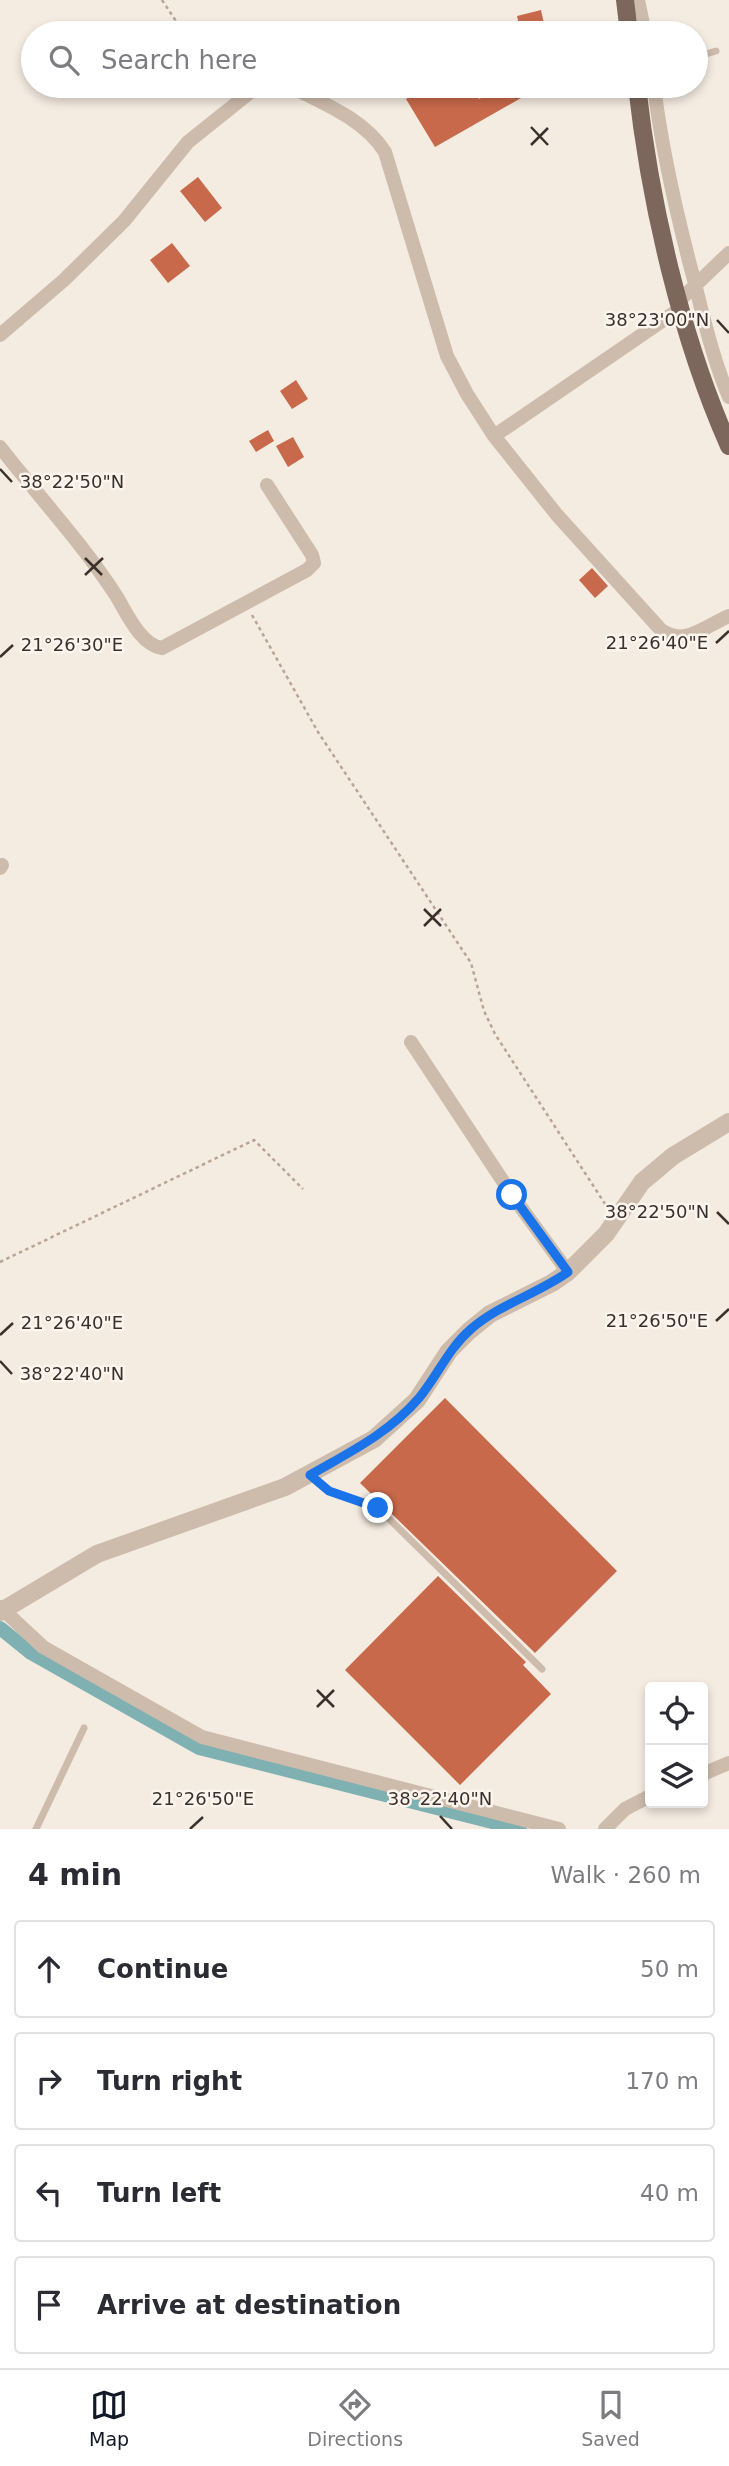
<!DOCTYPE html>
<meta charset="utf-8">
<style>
body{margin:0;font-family:"DejaVu Sans",sans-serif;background:#f2f2f3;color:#2b2b33}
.controls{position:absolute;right:21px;bottom:21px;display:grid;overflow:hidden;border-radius:7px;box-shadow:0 4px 10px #0003}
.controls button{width:63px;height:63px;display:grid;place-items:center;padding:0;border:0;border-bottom:2px solid #e1e1e2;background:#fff;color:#2b2b33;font:35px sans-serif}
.stop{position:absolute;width:21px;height:21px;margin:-16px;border:5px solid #1a73e8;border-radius:50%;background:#fff}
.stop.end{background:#1a73e8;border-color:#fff;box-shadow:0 2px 7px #0008}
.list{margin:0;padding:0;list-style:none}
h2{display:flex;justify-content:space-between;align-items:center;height:91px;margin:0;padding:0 28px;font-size:30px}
h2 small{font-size:23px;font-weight:400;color:#7c7c81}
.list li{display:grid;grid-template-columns:46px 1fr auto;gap:21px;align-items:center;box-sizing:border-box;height:98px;margin:0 14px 14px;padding:0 14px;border:2px solid #e1e1e2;border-radius:7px}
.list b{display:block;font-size:26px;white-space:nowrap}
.list em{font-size:23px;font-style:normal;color:#7c7c81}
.icon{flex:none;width:38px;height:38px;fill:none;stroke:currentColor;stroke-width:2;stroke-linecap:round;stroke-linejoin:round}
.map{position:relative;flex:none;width:729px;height:1829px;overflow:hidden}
.search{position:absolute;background:#fff;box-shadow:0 4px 10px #0003;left:21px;right:21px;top:21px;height:77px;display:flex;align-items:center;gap:18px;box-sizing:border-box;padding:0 24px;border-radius:38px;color:#7c7c81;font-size:26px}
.sheet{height:539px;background:#fff}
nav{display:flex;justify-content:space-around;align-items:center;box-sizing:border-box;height:98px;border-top:2px solid #e1e1e2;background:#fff;font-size:19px;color:#7c7c81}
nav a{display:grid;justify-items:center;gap:4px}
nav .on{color:#111827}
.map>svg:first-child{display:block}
</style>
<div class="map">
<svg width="729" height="1829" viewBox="0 0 729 1829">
<rect width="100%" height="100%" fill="#f4ebe1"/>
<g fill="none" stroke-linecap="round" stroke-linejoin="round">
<path stroke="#7fb0b2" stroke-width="14" d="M 0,1628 L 31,1653 L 199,1748 L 520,1829"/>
</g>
<path fill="#c8694b" d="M 541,10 L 546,33 L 521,33 L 517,16 Z
M 418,86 L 471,86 L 479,99 L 503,86 L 542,86 L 435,147 L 406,99 L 421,90 Z
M 198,177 L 222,208 L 205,222 L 180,191 Z
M 172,243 L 190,266 L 168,283 L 150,260 Z
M 296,380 L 308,399 L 292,409 L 280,391 Z
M 268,430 L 274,441 L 256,452 L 249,441 Z
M 293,437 L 304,457 L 288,467 L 276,446 Z
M 592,568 L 608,586 L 595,598 L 579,580 Z
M 445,1398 L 617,1571 L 535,1653 L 360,1483 Z
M 438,1576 L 526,1662 L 523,1665 L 551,1694 L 460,1785 L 345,1670 Z"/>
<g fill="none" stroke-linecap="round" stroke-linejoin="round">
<path stroke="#b9a596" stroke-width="2.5" stroke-dasharray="3.5 3.5" stroke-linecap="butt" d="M 162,0 L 184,33
M 218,86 L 224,95
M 252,615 L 318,732 L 471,963 L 484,1011 L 495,1034 L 607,1207
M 0,1262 L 254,1140 L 303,1189"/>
<path stroke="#cdbbac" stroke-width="7" d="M 696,57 L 716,51
M 310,1475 L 329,1491 L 378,1508 L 542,1669
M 36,1829 L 84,1728"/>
<path stroke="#cdbbac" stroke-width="14" d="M 638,0 L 645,33
M 289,86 C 323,103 364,119 385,152 L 447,356 L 467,394 L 494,436 L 681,308
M 654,86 C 662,152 677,216 694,280 C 704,320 713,359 729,397
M 679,301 L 729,253
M 0,335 L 64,280 L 124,221 L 188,142 L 258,86
M 494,436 L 557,515 L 661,630 C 685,647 705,626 729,616
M 0,447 C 39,497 83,544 117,597 C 127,614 141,645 162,648 L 307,570 L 314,563 L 312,555 L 267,485
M 0,868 L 2,865
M 411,1042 L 512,1195 L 568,1272
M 0,1607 L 43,1647 L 202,1737 L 559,1829
M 703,1774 L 729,1763
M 605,1829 L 625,1809 L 650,1796"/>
<path stroke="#cdbbac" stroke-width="18" d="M 0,1612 L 97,1554 L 285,1487 L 374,1439 L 417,1400 L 449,1351 L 469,1331 L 490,1314 L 552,1283 L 568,1272 L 606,1234 L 642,1182 L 673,1156 L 729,1122"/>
<path stroke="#7d675c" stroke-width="18" d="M 625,0 L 629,33
M 637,86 C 650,203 681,338 729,446"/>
</g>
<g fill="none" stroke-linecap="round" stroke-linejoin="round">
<path stroke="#1a73e8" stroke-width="9" d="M 378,1508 L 329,1491 L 310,1475 C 350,1452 389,1433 419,1398 C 438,1375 448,1349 471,1329 C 500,1304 537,1294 568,1272 L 512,1195"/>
</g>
<path fill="none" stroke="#3b302b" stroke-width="2.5" d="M 531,127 L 548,145M 531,145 L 548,128M 717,320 L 729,333M 0,469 L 12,482M 85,558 L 102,575M 85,575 L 103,558M 716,643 L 729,631M 0,657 L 13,645M 424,909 L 441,926M 424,926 L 441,909M 717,1212 L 729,1224M 716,1321 L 729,1309M 0,1335 L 13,1323M 0,1361 L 12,1374M 317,1690 L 334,1707M 317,1707 L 334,1690M 440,1816 L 452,1829M 190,1829 L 203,1817"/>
<g font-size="18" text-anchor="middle" fill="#3b302b" stroke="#fbf5ee" stroke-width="5" stroke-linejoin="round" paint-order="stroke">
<text x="657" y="326">38°23'00"N</text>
<text x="72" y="488">38°22'50"N</text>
<text x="657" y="649">21°26'40"E</text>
<text x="72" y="651">21°26'30"E</text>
<text x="657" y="1218">38°22'50"N</text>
<text x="657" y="1327">21°26'50"E</text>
<text x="72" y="1329">21°26'40"E</text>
<text x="72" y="1380">38°22'40"N</text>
<text x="440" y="1805">38°22'40"N</text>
<text x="203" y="1805">21°26'50"E</text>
</g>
</svg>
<div class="controls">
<button><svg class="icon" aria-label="locate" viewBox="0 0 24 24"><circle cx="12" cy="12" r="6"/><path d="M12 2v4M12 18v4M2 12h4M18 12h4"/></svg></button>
<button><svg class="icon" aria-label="layers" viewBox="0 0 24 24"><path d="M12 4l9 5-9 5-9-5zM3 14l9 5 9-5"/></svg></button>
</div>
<div class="stop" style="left:512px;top:1195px"></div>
<div class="stop end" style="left:378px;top:1508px"></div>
<div class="search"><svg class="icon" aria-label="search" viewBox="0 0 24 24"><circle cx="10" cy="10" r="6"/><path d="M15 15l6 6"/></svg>Search here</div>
</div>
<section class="sheet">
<h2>4 min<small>Walk · 260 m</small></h2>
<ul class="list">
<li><svg class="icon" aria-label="ahead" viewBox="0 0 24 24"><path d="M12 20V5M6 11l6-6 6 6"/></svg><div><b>Continue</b></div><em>50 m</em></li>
<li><svg class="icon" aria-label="right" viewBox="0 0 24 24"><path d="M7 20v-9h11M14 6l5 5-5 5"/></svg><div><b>Turn right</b></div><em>170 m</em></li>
<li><svg class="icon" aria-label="left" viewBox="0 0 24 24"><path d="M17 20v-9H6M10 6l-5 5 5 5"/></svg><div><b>Turn left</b></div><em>40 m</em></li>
<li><svg class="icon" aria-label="arrive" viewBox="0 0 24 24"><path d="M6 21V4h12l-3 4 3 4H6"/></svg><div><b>Arrive at destination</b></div></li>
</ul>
</section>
<nav>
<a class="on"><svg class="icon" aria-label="map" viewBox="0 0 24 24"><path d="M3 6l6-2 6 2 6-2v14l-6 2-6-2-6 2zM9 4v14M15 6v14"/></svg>Map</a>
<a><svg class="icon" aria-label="directions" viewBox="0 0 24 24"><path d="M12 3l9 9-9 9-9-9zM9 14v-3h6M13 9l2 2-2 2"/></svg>Directions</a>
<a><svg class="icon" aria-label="saved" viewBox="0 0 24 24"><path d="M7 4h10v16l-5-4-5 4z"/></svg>Saved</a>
</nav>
